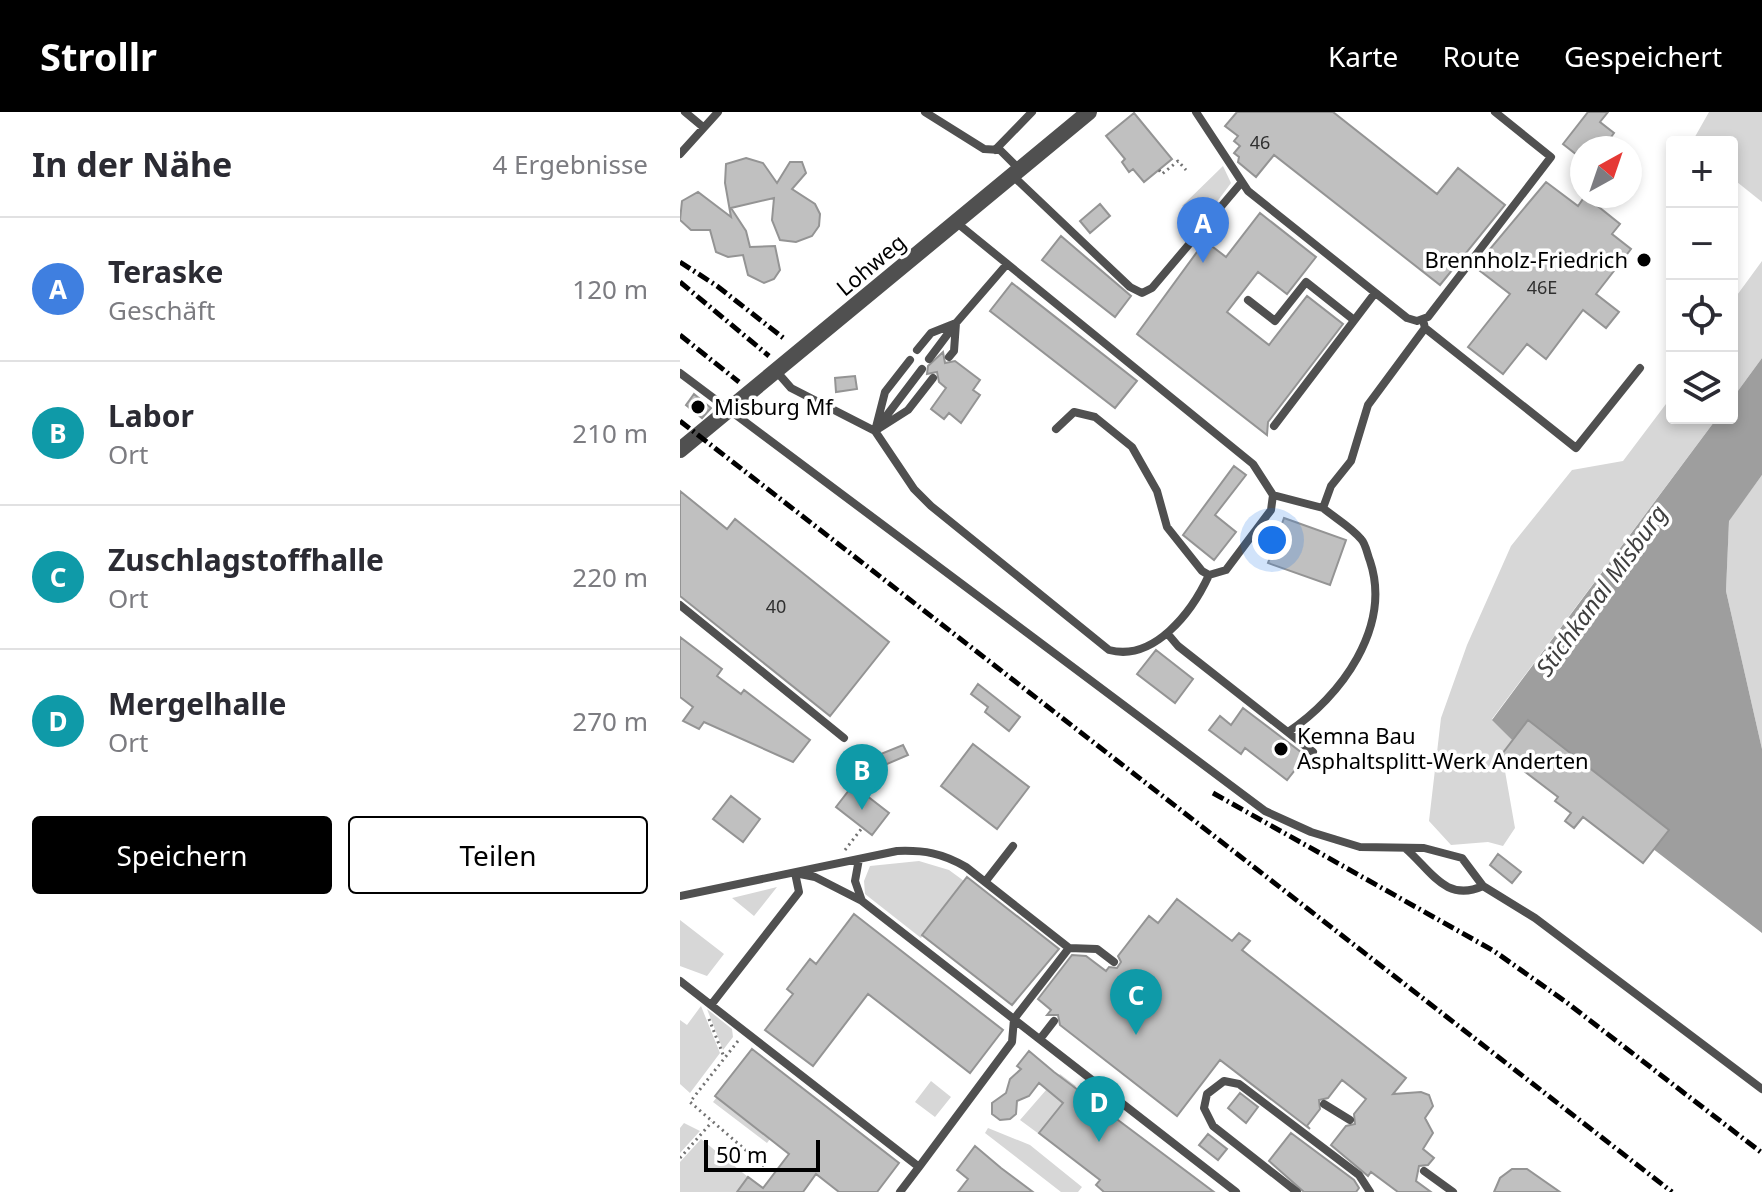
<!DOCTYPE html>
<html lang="de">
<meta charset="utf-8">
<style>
body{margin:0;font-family:"Noto Sans",sans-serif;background:#f2f2f3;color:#2b2b33}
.controls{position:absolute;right:24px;top:24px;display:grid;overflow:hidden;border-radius:8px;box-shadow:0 4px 12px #0003}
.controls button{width:72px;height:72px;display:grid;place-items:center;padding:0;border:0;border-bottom:2px solid #e1e1e2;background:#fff;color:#2b2b33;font:40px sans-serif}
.compass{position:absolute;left:890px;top:24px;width:72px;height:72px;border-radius:50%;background:#fff;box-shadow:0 4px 12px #0003;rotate:40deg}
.scale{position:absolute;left:24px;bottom:20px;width:116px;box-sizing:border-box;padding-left:8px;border:4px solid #000;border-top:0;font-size:22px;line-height:28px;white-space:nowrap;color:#000;-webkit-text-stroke:6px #fff;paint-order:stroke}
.you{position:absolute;left:592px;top:428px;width:28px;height:28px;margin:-20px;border:6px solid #fff;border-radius:50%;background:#1a73e8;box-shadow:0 0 0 12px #1a73e833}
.badge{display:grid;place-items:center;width:52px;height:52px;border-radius:50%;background:#000;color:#fff;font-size:26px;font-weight:700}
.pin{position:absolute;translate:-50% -66px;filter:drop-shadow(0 2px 4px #0008)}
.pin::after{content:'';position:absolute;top:42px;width:28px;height:24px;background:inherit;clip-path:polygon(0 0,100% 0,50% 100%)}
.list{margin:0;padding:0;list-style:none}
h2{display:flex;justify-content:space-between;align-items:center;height:104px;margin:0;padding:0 32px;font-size:34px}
h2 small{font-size:26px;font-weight:400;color:#7c7c81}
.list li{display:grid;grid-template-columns:52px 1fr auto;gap:24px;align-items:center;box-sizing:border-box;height:144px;padding:0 32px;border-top:2px solid #e1e1e2}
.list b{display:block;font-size:30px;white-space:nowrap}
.list p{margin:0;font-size:26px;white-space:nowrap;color:#7c7c81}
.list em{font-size:26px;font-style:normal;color:#7c7c81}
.actions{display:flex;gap:16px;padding:24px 32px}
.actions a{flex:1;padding:18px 0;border:2px solid #000;border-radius:8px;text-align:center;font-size:28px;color:#000}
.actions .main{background:#000;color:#fff}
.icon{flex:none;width:44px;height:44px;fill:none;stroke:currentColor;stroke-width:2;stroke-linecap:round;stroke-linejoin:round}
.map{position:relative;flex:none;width:1082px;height:1080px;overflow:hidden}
header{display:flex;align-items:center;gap:48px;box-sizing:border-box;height:112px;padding:0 40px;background:#000;color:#fff}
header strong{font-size:38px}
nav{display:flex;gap:44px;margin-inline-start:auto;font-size:28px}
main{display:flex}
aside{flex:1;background:#fff}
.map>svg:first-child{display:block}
</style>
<header>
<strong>Strollr</strong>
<nav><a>Karte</a><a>Route</a><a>Gespeichert</a></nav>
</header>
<main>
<aside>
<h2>In der Nähe<small>4 Ergebnisse</small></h2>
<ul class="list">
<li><span class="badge" style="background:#3f7fe0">A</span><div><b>Teraske</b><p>Geschäft</p></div><em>120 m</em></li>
<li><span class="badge" style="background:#0f9aa8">B</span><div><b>Labor</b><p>Ort</p></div><em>210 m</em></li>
<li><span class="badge" style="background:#0f9aa8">C</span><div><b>Zuschlagstoffhalle</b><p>Ort</p></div><em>220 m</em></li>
<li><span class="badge" style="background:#0f9aa8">D</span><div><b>Mergelhalle</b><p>Ort</p></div><em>270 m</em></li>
</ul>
<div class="actions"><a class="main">Speichern</a><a>Teilen</a></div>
</aside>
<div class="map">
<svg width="1082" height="1080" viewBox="0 0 1082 1080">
<rect width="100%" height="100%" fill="#fff"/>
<path fill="#d7d7d7" d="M 1029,0 L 1082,0 L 1082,90 L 1052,66 L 1052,30 L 1012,30 Z
M 543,54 L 551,71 L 522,110 L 502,94 Z
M 1082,149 L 1082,246 L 1052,287 L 1052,190 Z
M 992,284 L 992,306 L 1037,306 L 812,607 L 832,628 L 822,642 L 835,716 L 823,734 L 808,730 L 771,733 L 749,709 L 761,606 L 787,533 L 831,434 L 892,358 L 943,349 Z
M 1082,363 L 1082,637 L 1046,479 L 1049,408 Z
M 239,749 L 269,758 L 284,769 L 241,826 L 185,782 L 184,769 L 190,754 Z
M 97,775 L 74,804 L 52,786 Z
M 0,808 L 44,842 L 27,864 L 0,854 Z
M 21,894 L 40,941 L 10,981 L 0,972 L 0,908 L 7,913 Z
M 27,897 L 52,917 L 53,925 L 43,938 Z
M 380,962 L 396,974 L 359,1022 L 340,1008 Z
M 251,969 L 271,985 L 255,1005 L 235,990 Z
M 37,985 L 90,1027 L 87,1031 L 33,990 Z
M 4,1011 L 20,1019 L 0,1041 L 0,1016 Z
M 308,1016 L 350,1033 L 402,1075 L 398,1080 L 381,1080 L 305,1021 Z
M 21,1027 L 68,1065 L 57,1080 L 0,1080 L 0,1050 Z"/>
<path fill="#9e9e9e" d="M 1082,246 L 1082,363 L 1049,409 L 1046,479 L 1082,637 L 1082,821 L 832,628 L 812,608 L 1037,306 L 1052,306 L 1052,287 Z"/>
<path fill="#c0c0c0" stroke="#949494" stroke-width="2" d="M 557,0 L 653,0 L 757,82 L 778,56 L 825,93 L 760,173 L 594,43 L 576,65 L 558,50 L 559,45 L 554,41 L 560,34 L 554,29 L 558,24 L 545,14 Z
M 908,0 L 928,0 L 920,10 L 934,21 L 923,36 L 902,36 L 902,47 L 883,32 Z
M 454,1 L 492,47 L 464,70 L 453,57 L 449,60 L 442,50 L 445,47 L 426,24 Z
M 66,46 L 83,51 L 97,71 L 110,50 L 122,50 L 126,61 L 112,77 L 135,92 L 140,102 L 139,114 L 132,124 L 116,130 L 100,128 L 92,108 L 94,86 L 51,96 L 66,119 L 70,135 L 95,134 L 100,158 L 94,167 L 84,171 L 68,163 L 63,143 L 48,145 L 36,140 L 30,118 L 11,118 L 0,108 L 2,89 L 18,80 L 51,105 L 45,71 L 46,52 Z
M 866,70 L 898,94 L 905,84 L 940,112 L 932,122 L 951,137 L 916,182 L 939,200 L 926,216 L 903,198 L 866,247 L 847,232 L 823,262 L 788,235 L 830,182 L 795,155 Z
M 420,92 L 430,104 L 410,121 L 400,109 Z
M 580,101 L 636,145 L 607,182 L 578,160 L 547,200 L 589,233 L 627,184 L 663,212 L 588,310 L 587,323 L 457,222 L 525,129 L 546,145 Z
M 381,124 L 451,184 L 435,205 L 362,148 Z
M 332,171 L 457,269 L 435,296 L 310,199 Z
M 263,240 L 265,251 L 275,249 L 300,268 L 293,278 L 300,283 L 281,311 L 269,301 L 264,307 L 251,297 L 266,276 L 259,270 L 257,260 L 247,262 L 248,254 Z
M 175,264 L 177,277 L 156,280 L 155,266 Z
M 14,282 L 31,296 L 22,306 L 6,293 Z
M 554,354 L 566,363 L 535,403 L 556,420 L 534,448 L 503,423 Z
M 0,379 L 47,417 L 55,407 L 209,530 L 150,604 L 0,484 Z
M 604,406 L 666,428 L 650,473 L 588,451 Z
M 0,525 L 42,557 L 37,564 L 61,582 L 64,578 L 130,628 L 113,650 L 24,610 L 19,617 L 3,609 L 13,595 L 0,585 Z
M 476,538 L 513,567 L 495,591 L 457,562 Z
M 298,572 L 340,605 L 329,619 L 305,600 L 308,595 L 291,582 Z
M 563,596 L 626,644 L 607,668 L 565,636 L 561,642 L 529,618 L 540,604 L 551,613 Z
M 848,608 L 989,718 L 963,751 L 903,705 L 894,716 L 885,709 L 891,701 L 875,689 L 878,685 L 822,642 Z
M 293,632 L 349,675 L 317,717 L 261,674 Z
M 223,633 L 228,643 L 186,661 L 181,650 Z
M 173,673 L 209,701 L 192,723 L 156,695 Z
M 51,684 L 80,707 L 63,730 L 33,707 Z
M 818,742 L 841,760 L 832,771 L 810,753 Z
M 287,765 L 379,837 L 332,893 L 242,823 Z
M 497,787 L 552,829 L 559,821 L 570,829 L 562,838 L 726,966 L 713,982 L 741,980 L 749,983 L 753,994 L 745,1006 L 753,1021 L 743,1037 L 754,1046 L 748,1053 L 739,1054 L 736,1069 L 751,1080 L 718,1080 L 691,1060 L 688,1064 L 651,1033 L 666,1014 L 675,1012 L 674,1002 L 686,987 L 662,968 L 648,986 L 639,988 L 640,997 L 627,1014 L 630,1017 L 540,948 L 497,1004 L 380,913 L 378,903 L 367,903 L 371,898 L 358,887 L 392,843 L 406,844 L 426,859 L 429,855 L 437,856 L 441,850 L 438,844 L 469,804 L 478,811 Z
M 174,802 L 323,918 L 290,961 L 188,882 L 133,954 L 85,918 L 113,882 L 107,877 L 130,847 L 136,852 Z
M 72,937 L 219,1051 L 197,1080 L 159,1080 L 136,1062 L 123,1080 L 57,1080 L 68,1065 L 83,1076 L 109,1042 L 35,984 Z
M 349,939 L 374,960 L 534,1080 L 424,1080 L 416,1073 L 420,1068 L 359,1021 L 383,991 L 359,971 L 349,984 L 337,989 L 336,1002 L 330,1007 L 320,1008 L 312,1002 L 312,991 L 326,981 L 330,967 L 341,957 L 337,954 Z
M 560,981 L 578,995 L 566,1011 L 548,996 Z
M 611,1021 L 674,1068 L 679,1076 L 676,1080 L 624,1080 L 589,1049 Z
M 528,1022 L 547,1037 L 538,1048 L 519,1033 Z
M 295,1034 L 321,1056 L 353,1080 L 278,1080 L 288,1067 L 277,1058 Z
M 832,1057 L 847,1057 L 880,1080 L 814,1080 L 820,1066 Z"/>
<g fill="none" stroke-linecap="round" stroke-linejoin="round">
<path stroke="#727272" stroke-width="3" stroke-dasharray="2 4" stroke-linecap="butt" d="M 479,58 L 482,62 L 498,49 L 506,58
M 165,738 L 182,716
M 29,907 L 44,945
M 58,929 L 10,990 L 84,1054
M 0,1046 L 32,1010"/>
<path stroke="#505050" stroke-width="8" d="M 5,0 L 23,15
M 245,0 L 304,37 L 320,38 L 340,58
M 516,0 L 568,79 L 727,206 L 737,209 L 748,205 L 871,45 L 815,0
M 315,38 L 352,0
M 0,42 L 38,0
M 333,64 L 450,175 L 462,181 L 472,176 L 561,71
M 277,111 L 573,352 L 593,383 L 591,398 L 546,458 L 529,463 L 522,459 L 487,415 L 477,379 L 452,335 L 415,305 L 394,300 L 376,317
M 568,188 L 595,209 L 626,170 L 674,208
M 743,208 L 745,216 L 896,336 L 960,256
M 237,238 L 251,221 L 276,211 L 327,152
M 249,247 L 276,211 L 274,239 L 269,245
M 242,257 L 195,319 L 228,298 L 253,266
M 97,260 L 111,276 L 195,319 L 205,280 L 230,248
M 0,261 L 585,699 L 631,720 L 680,735 L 744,736 L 782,746 L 803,774 L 855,806 L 1082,977
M 594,314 L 695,181
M 195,319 L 234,377 L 251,394 L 429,538 C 474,550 512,500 529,463
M 593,383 L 643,396 L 651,374 L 671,349 L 688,293 L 745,216
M 0,493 L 164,626
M 487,521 L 498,534 L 633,640
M 608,620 C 661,585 712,515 690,449 C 687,442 686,432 681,427 C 671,415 655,406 643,396
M 725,736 C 751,758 765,791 803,774
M 120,762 L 135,765 L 182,789 L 175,769 L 179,747
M 305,770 L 333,734
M 0,784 L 217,739 C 244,738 262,741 286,755 L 389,836 L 417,837 L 434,850
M 182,789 L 556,1080
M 0,869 L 239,1055 L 332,930 L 334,907 L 389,836
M 31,893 L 119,780 L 115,761
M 360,927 L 374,909
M 644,992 L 670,1008
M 744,1059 L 773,1080
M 220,1080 L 239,1055
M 617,1080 L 533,1014 L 524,996 L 527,982 L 544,969 L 559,972 L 679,1063 L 690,1080"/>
<path stroke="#505050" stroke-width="16" d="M 0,338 L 409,0"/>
<path stroke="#000" stroke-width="5" stroke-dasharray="12 4 2 4" stroke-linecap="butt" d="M 0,150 L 37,174 L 106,228
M 0,170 L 89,244
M 0,223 L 59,270
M 0,309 L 992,1080
M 533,681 L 814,839 L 886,890 L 1082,1041"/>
</g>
<g fill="#000" stroke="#fff" stroke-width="3">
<circle cx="964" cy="148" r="8"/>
<circle cx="18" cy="295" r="8"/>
<circle cx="601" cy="637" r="8"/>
</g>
<g text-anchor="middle" stroke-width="7" stroke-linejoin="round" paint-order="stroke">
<g font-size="18" fill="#303030">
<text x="580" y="37">46</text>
<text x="862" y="182">46E</text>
<text x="96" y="501">40</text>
</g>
<g font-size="22" fill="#000" stroke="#fff" text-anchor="start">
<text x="948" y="156" text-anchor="end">Brennholz-Friedrich</text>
<text x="34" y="303">Misburg Mf</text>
<text x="617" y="632">Kemna Bau<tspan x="617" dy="25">Asphaltsplitt-Werk Anderten</tspan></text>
</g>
<g font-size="22" fill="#000" stroke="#fff">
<text transform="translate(191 153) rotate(-40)" y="8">Lohweg</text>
</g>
<g font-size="24" font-style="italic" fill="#3f3f3f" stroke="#fff">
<text transform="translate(922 479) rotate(-54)" y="8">Stichkanal Misburg</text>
</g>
</g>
</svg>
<div class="controls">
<button>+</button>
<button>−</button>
<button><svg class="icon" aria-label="locate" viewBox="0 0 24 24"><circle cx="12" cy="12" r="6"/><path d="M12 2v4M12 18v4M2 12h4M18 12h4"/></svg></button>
<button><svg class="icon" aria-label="layers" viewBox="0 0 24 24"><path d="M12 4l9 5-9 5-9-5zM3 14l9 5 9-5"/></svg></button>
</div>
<svg class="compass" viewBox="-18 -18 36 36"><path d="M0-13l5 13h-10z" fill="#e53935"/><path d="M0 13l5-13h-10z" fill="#7c7c81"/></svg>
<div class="scale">50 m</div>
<div class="you"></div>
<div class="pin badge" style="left:523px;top:151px;background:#3f7fe0">A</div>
<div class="pin badge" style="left:182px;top:698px;background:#0f9aa8">B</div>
<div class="pin badge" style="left:456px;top:923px;background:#0f9aa8">C</div>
<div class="pin badge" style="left:419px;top:1030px;background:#0f9aa8">D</div>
</div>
</main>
